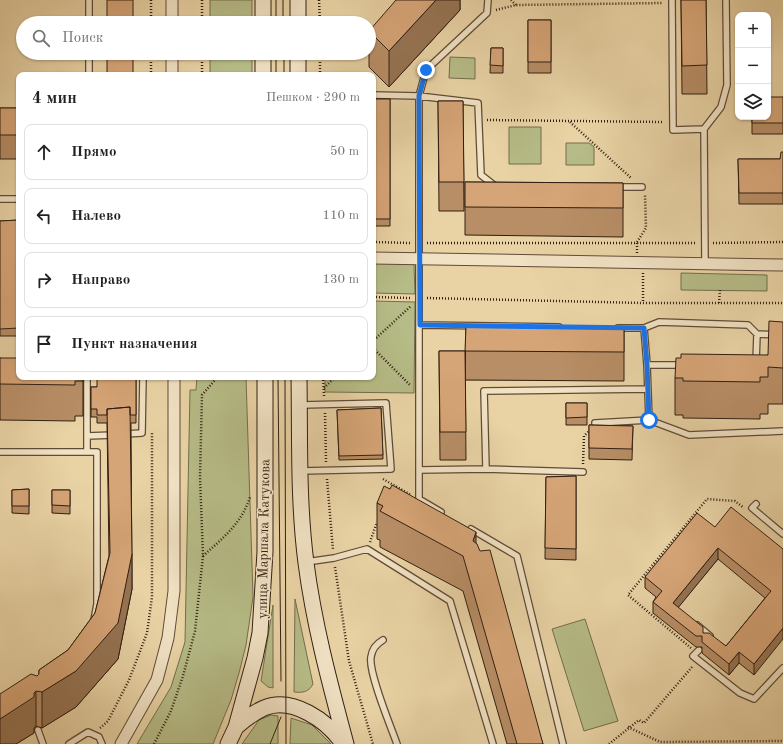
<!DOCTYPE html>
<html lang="ru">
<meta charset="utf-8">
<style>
body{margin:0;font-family:"Old Standard TT",serif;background:#f6f6f6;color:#222}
.controls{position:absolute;right:12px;top:12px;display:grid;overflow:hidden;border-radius:8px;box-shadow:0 1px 3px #0004}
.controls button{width:36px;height:36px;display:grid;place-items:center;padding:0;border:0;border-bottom:1px solid #e0e0e0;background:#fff;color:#222;font:20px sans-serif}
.stop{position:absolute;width:12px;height:12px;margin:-9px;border:3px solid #1a73e8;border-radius:50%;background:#fff}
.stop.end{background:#1a73e8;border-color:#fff;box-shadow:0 1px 4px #0008}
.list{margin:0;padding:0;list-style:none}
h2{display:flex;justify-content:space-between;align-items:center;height:52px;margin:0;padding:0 16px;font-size:17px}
h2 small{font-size:13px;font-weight:400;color:#767676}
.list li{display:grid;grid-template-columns:26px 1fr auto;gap:12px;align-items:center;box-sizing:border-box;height:56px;margin:0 8px 8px;padding:0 8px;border:1px solid #e0e0e0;border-radius:8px}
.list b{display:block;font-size:15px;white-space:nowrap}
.list em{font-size:13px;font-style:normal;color:#767676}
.icon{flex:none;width:22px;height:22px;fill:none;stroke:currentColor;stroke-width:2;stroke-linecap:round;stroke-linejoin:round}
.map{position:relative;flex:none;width:783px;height:744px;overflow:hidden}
.search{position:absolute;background:#fff;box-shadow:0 1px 3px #0004;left:16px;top:16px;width:360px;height:44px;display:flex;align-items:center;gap:10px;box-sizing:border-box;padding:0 14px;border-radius:22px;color:#767676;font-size:15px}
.panel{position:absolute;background:#fff;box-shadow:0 1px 3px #0004;left:16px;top:72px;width:360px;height:308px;border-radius:8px}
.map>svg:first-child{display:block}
</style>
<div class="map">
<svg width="783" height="744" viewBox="0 0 783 744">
<rect width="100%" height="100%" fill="#e9d3a5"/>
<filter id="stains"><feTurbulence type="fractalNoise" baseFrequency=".005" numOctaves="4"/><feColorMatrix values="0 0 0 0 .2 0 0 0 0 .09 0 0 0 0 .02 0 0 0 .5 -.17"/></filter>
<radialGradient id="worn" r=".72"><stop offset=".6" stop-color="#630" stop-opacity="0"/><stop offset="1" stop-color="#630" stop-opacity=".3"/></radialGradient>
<path fill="#b6bc87" stroke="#746d4c" d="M 210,0 L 252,0 L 252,23 L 210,23 Z
M 210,53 L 252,53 L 252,75 L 210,75 Z
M 450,57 L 475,58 L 475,79 L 449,78 Z
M 509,127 L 541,127 L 541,164 L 509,164 Z
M 566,143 L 589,143 L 594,147 L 594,165 L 566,165 Z
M 373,262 L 412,263 L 414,265 L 415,294 L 373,293 Z
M 681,273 L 767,275 L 767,291 L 681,290 Z
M 373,301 L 415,302 L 414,393 L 325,392 L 325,377 L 373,377 Z
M 197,377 L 246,377 L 253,597 L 246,645 L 239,673 L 231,700 L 213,744 L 137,744 L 171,687 L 185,642 L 190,390 L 196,390 Z
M 295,599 L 313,684 C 309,692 303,693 294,692 Z
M 273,605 L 273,688 L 268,687 L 261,681 Z
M 585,619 L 618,721 L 584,731 L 552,629 Z
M 271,715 L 278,716 L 278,744 L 242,744 L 259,720 Z
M 291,718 L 312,725 L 331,744 L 290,744 Z"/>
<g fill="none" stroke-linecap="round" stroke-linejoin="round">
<g stroke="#5f4b37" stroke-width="8">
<path id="lane" d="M 89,0 L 89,23
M 672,0 L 673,130 L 704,129 L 705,264
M 89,53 L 89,75
M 335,55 L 348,53
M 373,95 L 419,96 L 478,103 L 481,175 L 495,186
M 704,129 L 721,107 L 727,85 L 726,0
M 616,187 L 642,187
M 0,199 L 19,199
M 420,325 L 559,327
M 618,328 L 644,328 L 659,322 L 748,325 L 757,334 L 783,335
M 644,328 L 647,365 L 649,420 L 689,435 L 783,431
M 756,362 L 757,334
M 647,365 L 683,365
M 87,377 L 87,452 L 97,452 L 97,604 L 94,620
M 595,423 L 649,420
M 125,434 L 142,433 L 143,377
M 87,436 L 114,435
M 0,452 L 87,452
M 486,469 L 583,472
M 419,470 L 486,469 L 484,391 L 648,389
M 300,471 L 391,469 L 386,403 L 301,405
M 756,504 L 752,508 L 783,534
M 441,512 L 419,499 L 419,96 L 426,70 L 487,13 L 488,0
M 471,529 L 517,556 L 563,744
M 306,562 L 334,558 L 367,549 L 450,601 L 493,744
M 697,625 L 710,636 L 709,638
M 383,640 C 376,644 372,649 371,657 C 368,672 391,727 397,744
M 699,650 L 693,656 L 740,693 L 754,699 L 783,668
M 38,730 L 43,744
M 69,744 L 88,732 L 99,737 L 102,744"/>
</g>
<g stroke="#5f4b37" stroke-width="13">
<path id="street" d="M 172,0 L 172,23
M 172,53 L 172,75
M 373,258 L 783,265
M 121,744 L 157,680 L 168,638 L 174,591 L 174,377"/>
</g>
<g stroke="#311e12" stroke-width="17">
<path id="secondary" d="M 263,0 L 263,23
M 298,0 L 298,23
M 263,53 L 263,75
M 298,53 L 298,75
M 299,377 C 300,439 298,501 306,563 C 314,625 330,684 346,744
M 236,727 C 244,720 253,713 264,708 C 292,696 328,721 343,744
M 228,744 L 236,727 L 255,658 L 260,633 L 265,552 L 265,377"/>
</g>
<path stroke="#311e12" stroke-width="2.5" stroke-dasharray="1 2" stroke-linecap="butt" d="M 151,0 L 151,23
M 202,0 L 202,23
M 319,0 L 320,23
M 511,0 L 516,5
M 496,10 L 516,5 L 663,3
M 202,53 L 202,75
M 320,53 L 320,75
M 151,75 L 151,53
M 487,120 L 664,122
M 570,122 L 631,178
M 373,242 L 410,243
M 637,242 L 646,228 L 645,194
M 427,243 L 637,243 L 637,253
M 637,243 L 696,243
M 713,243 L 783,242
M 643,273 L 643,303
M 373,297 L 410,298
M 427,298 L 643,303 L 783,303
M 719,303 L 720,290
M 373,340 L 374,350
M 374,340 L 411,306
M 375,350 L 411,386
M 323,377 L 324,396
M 324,388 L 335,377
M 325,413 L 326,462
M 583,464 L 584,436 L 590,430
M 327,479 L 333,550
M 383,479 L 411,495
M 370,542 L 377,522
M 203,556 C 223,538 242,523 250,497
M 335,567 L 349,661 L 373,744
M 691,648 L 628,595 L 707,499 L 735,501 L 744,508
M 628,727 L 660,742 L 783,741
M 100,728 L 108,721 L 129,680 L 147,633 L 152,597 L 152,433
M 154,744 L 171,711 L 183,676 L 195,631 L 203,556 L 200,477 L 202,395 L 215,380 L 214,377
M 609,744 L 639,720 L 644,723 L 692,667"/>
<use href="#lane" stroke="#f1e2c4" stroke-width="5.5"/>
<use href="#street" stroke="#f1e2c4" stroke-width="11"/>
<use href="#secondary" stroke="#f1e2c4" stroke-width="15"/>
<path stroke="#311e12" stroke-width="1" d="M 276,0 L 276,23
M 283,0 L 283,23
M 276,53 L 276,75
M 284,53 L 284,75
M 278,377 L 281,681
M 285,377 L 286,744
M 270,744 L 281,717"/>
</g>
<path fill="#b88e66" stroke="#311e12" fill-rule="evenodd" d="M 460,0 L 460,10 L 389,87 L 369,67 L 369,31 Z
M 681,0 L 706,0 L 707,94 L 682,94 Z
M 528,20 L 551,20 L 551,73 L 528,73 Z
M 491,48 L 503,48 L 503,73 L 490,73 Z
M 783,97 L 783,134 L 752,134 L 752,117 Z
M 373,99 L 390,99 L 390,226 L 373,226 Z
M 438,101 L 463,101 L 464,211 L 439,211 Z
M 0,108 L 19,108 L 19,159 L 0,159 Z
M 783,152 L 783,204 L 739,204 L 738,159 L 780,159 Z
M 465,182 L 623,183 L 623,237 L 465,235 Z
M 19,220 L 19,336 L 0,336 L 0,221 Z
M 783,322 L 783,404 L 768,404 L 768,414 L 760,414 L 760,419 L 683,418 L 683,415 L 675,415 L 675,378 L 768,355 Z
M 466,326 L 624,327 L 624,381 L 465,380 Z
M 439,351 L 465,351 L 466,460 L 440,460 Z
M 0,358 L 83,377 L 83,416 L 75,416 L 75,421 L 0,420 Z
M 136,377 L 136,423 L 131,423 L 132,589 L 118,659 L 76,707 L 42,728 L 36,726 L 34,728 L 34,733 L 16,744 L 37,676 L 39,674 L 39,670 L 68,650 L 95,613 L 109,556 L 107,423 L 97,423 L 97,417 L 91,417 L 91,387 L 97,387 Z
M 566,403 L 587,403 L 587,425 L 566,425 Z
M 381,408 L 383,459 L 339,460 L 337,410 Z
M 589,425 L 633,426 L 632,460 L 589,459 Z
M 576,476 L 576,560 L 545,559 L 546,477 Z
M 29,489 L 29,514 L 12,513 L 12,490 Z
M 52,490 L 70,490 L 70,514 L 52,513 Z
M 377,503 L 476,543 L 543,744 L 507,744 L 463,591 L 380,547 L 380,540 L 377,539 Z
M 715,527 L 783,549 L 754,675 L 739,663 L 729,675 L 702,653 L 702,647 L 696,647 L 653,613 L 653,602 L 656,597 L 645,588 L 645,577 ZM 718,559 L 765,598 L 726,646 L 703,633 L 678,607 Z"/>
<path fill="#967453" stroke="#311e12" d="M 436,0 L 460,0 L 460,10 L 389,87 L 389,51 Z
M 476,532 L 476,567 L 473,541 Z
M 718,548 L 718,559 L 673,614 L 673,603 Z
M 132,554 L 132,589 L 118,659 L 76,707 L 42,728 L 42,692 L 76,671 Z
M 783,628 L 783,639 L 754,675 L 754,664 Z
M 739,652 L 739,663 L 729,675 L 729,664 Z
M 36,691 L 36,726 L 34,728 L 34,733 L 16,744 L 0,744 L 0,719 L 34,693 Z"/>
<path fill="#d6a577" stroke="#311e12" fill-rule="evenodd" d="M 107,0 L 133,0 L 133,23 L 107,23 Z
M 396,0 L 436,0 L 389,51 L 369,31 Z
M 681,0 L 706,0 L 707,65 L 682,66 Z
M 528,20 L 551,20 L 551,62 L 528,62 Z
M 491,48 L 503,48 L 503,66 L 490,65 Z
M 107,53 L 133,53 L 133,75 L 107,75 Z
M 768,97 L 783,97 L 783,123 L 752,123 L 752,117 L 768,117 Z
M 373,99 L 390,99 L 390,219 L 373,219 Z
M 438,101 L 463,101 L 464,182 L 439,182 Z
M 0,108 L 19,108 L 19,135 L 0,135 Z
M 781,152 L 783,152 L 783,193 L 739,193 L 738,159 L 780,159 Z
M 465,182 L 623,183 L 623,208 L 465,207 Z
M 19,220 L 19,328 L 0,329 L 0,221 Z
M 769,321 L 783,322 L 783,368 L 768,367 L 768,377 L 760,377 L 760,382 L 683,381 L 683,378 L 675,378 L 676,358 L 681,358 L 681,354 L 768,355 Z
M 466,326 L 624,327 L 624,352 L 465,351 Z
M 439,351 L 465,351 L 466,432 L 440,432 Z
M 0,358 L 19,358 L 19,377 L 83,377 L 83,381 L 75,381 L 75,385 L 0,384 Z
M 97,377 L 136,377 L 136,415 L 130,415 L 130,407 L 107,409 L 107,415 L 97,415 L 97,409 L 91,409 L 91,387 L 97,387 Z
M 566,403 L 587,403 L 587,417 L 566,418 Z
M 130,407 L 132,554 L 118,623 L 76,671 L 42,692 L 36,691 L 34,693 L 34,697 L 0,719 L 0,694 L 31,674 L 37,676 L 39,674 L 39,670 L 68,650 L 95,613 L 110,553 L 107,409 Z
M 381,408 L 383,455 L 339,456 L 337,410 Z
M 589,425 L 633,426 L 632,449 L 589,448 Z
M 576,476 L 576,549 L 545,548 L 546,477 Z
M 392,485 L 476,532 L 473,541 L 477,544 L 480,551 L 490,550 L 543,744 L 517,744 L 463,556 L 380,511 L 383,506 L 377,503 L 384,486 L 390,489 Z
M 29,489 L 29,506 L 12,506 L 12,490 Z
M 52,490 L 70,490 L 70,506 L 52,505 Z
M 731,507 L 783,549 L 783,628 L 754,664 L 739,652 L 729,664 L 702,642 L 702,636 L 696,636 L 653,602 L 662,591 L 645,577 L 697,513 L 715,527 ZM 718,548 L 771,591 L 726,646 L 709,633 L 703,633 L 703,627 L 673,603 Z"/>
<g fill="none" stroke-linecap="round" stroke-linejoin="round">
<path stroke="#1a73e8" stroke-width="5" d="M 426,70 L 419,96 L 420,325 L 644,328 L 647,365 L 649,420"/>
</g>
<g text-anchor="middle" stroke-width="3" stroke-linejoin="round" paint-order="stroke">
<g font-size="14" fill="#311e12" stroke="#f1e2c4">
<text transform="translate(263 539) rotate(-89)" y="5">улица Маршала Катукова</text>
</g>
</g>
<rect width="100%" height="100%" filter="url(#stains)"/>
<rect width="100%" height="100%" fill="url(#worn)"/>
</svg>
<div class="controls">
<button>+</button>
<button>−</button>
<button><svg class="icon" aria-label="layers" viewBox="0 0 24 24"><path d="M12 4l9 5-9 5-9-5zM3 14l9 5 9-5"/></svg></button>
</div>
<div class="stop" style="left:649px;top:420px"></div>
<div class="stop end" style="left:426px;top:70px"></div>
<div class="search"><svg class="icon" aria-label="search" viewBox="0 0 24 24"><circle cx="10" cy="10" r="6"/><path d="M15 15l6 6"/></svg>Поиск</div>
<section class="panel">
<h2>4 мин<small>Пешком · 290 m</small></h2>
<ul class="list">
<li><svg class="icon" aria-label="ahead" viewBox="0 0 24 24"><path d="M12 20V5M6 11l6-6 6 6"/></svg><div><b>Прямо</b></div><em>50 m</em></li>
<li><svg class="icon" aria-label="left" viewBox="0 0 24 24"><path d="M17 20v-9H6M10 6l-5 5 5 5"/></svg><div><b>Налево</b></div><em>110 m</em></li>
<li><svg class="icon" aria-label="right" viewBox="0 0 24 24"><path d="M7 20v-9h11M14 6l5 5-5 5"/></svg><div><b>Направо</b></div><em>130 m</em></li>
<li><svg class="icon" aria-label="arrive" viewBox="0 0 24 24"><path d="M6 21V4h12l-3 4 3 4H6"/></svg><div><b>Пункт назначения</b></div></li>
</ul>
</section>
</div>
